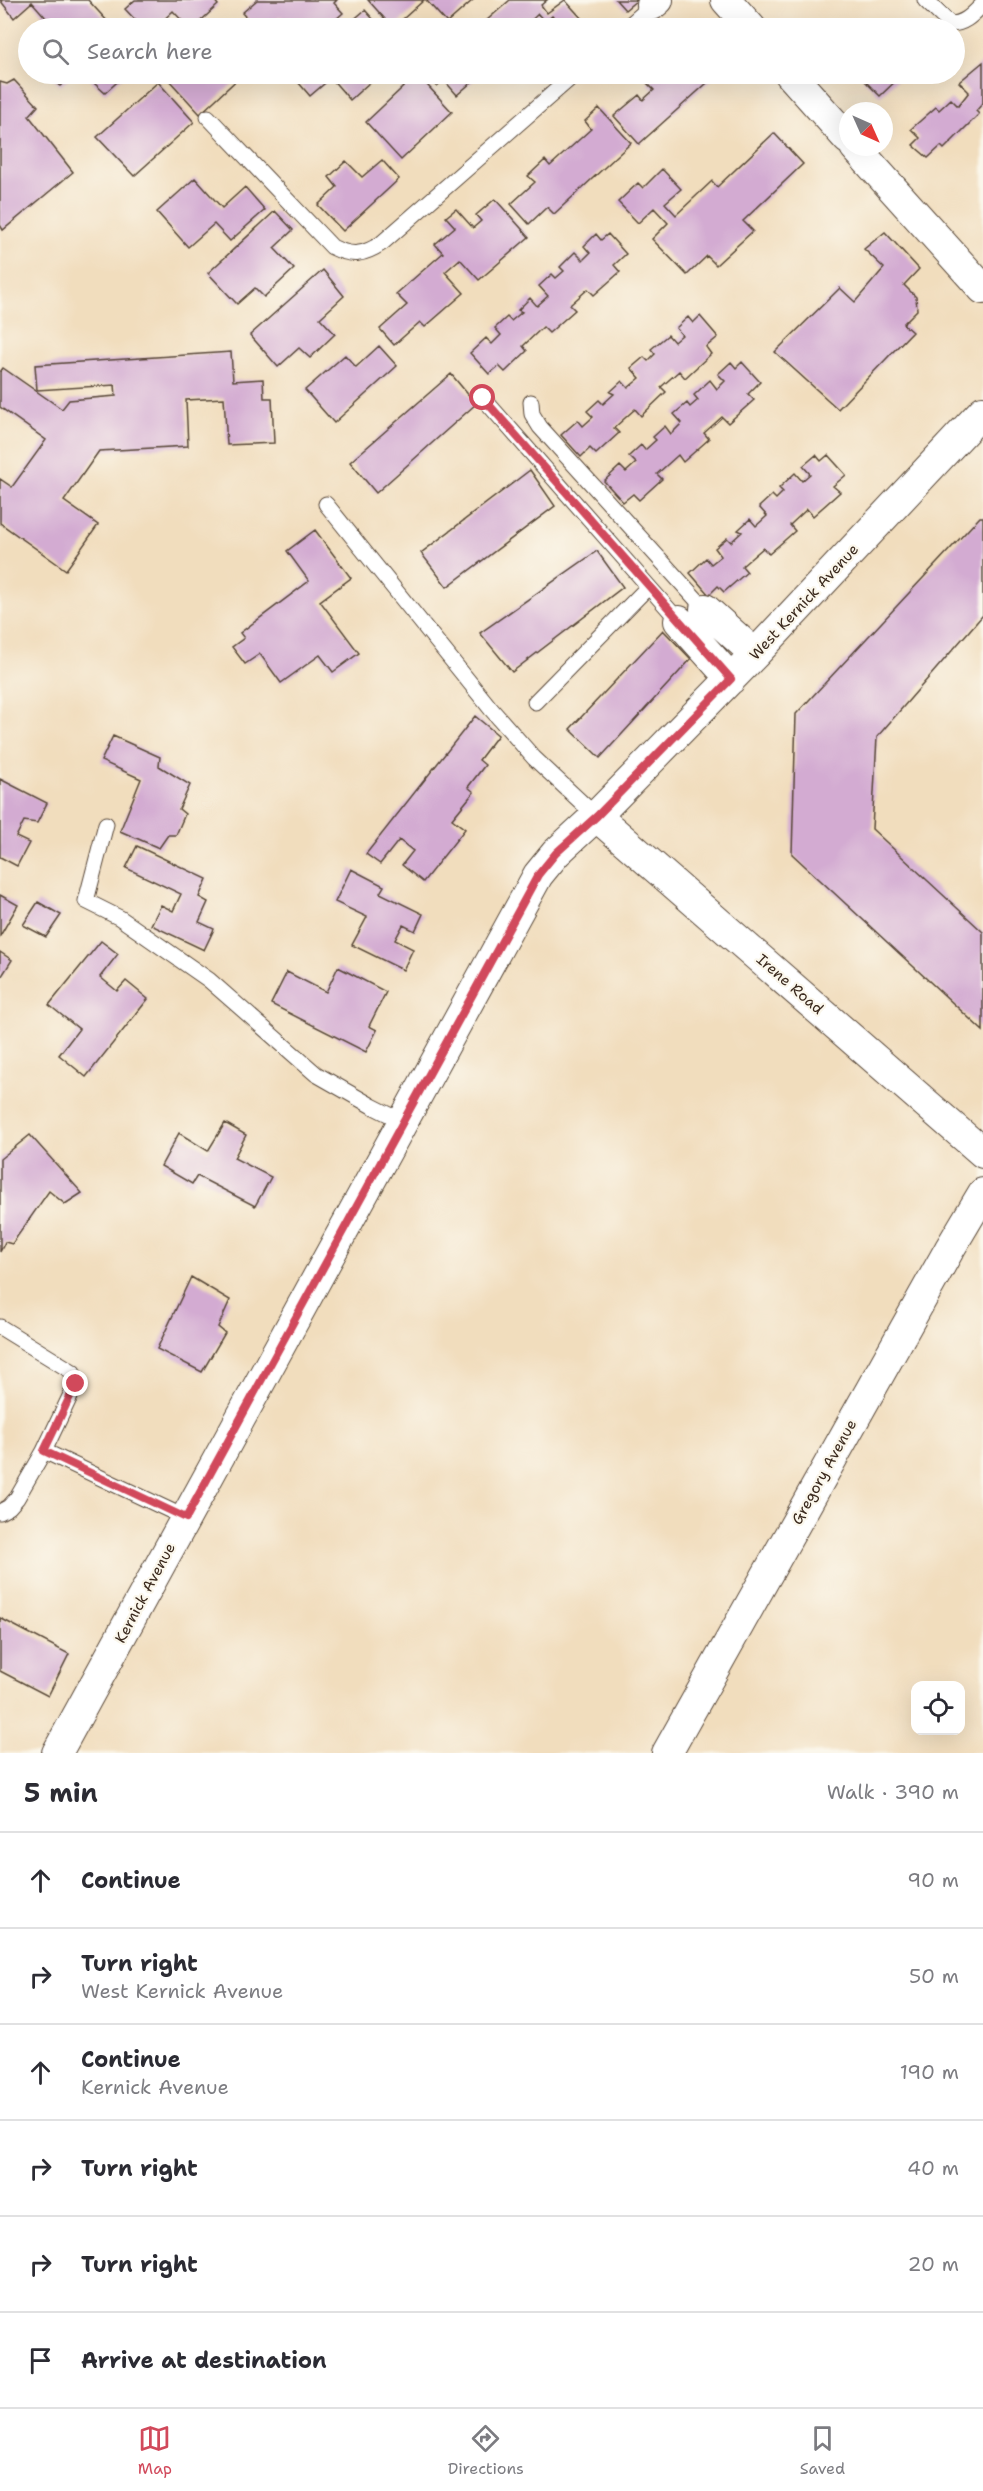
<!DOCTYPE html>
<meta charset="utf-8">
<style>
body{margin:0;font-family:"Shantell Sans",sans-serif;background:#f7f7f7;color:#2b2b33}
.controls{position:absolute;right:18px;bottom:18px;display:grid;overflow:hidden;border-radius:12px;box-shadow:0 6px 24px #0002}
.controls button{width:54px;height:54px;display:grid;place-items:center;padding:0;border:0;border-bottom:2px solid #e1e1e2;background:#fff;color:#2b2b33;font:30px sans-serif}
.compass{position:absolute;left:839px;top:102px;width:54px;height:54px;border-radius:50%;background:#fff;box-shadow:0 6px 24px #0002;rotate:135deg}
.stop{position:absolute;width:18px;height:18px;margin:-14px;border:4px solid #d1495b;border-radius:50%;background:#fff}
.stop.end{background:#d1495b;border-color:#fff;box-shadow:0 2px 6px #0008}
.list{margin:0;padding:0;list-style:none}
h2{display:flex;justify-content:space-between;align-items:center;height:78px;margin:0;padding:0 24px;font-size:26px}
h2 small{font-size:20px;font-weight:400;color:#7c7c81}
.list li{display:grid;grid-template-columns:39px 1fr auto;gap:18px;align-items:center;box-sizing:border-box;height:96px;padding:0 24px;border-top:2px solid #e1e1e2}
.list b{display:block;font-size:22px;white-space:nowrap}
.list p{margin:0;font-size:20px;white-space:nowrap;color:#7c7c81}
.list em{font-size:20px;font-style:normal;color:#7c7c81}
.icon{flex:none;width:33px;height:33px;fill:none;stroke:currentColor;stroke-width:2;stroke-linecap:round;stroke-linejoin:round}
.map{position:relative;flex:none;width:983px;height:1753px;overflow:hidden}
.search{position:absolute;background:#fff;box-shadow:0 6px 24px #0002;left:18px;right:18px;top:18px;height:66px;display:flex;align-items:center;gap:15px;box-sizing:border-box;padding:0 21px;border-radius:33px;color:#7c7c81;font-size:22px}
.sheet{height:654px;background:#fff}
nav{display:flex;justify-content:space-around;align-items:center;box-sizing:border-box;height:84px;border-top:2px solid #e1e1e2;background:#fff;font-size:16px;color:#7c7c81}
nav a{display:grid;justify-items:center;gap:3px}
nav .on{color:#d1495b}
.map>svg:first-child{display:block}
</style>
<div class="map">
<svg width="983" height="1753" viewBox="0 0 983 1753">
<rect width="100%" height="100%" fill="#fbf7ec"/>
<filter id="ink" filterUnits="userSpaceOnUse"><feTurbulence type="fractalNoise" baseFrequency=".0167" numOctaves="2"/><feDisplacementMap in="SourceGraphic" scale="12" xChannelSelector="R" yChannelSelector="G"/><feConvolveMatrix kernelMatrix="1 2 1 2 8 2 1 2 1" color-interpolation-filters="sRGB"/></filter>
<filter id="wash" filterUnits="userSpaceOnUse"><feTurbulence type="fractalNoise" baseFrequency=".008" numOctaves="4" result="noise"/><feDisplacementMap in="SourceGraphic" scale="24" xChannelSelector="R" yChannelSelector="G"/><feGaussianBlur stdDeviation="1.35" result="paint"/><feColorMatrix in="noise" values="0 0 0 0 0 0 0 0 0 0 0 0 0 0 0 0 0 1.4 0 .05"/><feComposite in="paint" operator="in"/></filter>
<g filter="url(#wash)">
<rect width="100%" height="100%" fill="#f1ddbd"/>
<g id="blocks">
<path fill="#d3abd2" d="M 0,0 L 88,0 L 109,23 L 104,28 L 55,28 L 32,2 L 14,18 Z
M 135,0 L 214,0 L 218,5 L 193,28 L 189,28 L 173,11 L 155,28 L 143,28 L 125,9 Z
M 257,0 L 337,0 L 334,3 L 343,13 L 326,28 L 321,28 L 316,23 L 309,28 L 292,28 L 280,16 L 266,28 L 256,28 L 242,13 Z
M 368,0 L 424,0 L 393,28 Z
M 426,0 L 473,0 L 447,23 Z
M 510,0 L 547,0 L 541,5 L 547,13 L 565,0 L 583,20 L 574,28 L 564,28 L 552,16 L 545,22 L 538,14 L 523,28 L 478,28 Z
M 616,0 L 637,0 L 625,10 Z
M 365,10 L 381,28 L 344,28 Z
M 229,22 L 234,28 L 222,28 Z
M 983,62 L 983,103 L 976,111 L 979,114 L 944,149 L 941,146 L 928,158 L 913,145 L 920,138 L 911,129 L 936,107 L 939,110 L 951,99 L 958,106 L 969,92 L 959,82 Z
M 50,74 L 75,74 L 60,86 Z
M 84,74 L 126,74 L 105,93 Z
M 173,74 L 243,74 L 200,114 L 167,78 Z
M 294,74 L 379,74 L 350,100 L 331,78 L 310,96 L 292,75 Z
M 417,74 L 452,112 L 401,160 L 366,122 Z
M 426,74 L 481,74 L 457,95 L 444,80 L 437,86 Z
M 649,74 L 716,75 L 639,144 L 614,116 L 639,95 L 643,100 L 654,90 L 647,83 L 653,78 Z
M 869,74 L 903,74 L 880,96 L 863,79 Z
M 14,80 L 38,106 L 29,116 L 73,172 L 3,230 L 0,225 L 0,82 L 7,84 Z
M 158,82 L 194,122 L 134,176 L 97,137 Z
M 599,108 L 631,143 L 554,214 L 547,207 L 529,224 L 511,204 L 535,182 L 528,176 L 545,160 L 550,166 L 591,129 L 585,121 Z
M 774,133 L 803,164 L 743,221 L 753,231 L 716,265 L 707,256 L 687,275 L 652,239 L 668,223 L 654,208 L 638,223 L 618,202 L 638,183 L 643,188 L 662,169 L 681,189 L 665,203 L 676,215 L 712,181 L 717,187 Z
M 382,160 L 399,179 L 343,231 L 318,205 L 337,187 L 329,177 L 346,161 L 362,177 Z
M 195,178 L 222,208 L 245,187 L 265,210 L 230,241 L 214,224 L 188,247 L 157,212 Z
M 495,199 L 529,237 L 479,280 L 460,259 L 445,272 L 464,293 L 425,327 L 420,322 L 394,345 L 380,329 L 407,305 L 396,294 L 443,253 L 435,244 L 455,227 L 446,217 L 456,209 L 473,228 L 481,221 L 476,215 Z
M 275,211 L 293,230 L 274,248 L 294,269 L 264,297 L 255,288 L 237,304 L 208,273 Z
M 885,232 L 919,269 L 904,285 L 916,297 L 917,310 L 903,324 L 912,332 L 838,409 L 775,352 L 840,288 L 855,302 L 884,268 L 864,249 Z
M 596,234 L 601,240 L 608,234 L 626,254 L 614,265 L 620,272 L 594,295 L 588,289 L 570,305 L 575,310 L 549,333 L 543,327 L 523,346 L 527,351 L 505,372 L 499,366 L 489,374 L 470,353 L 486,338 L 492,344 L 501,335 L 495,328 L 507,317 L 511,321 L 522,312 L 518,310 L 530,298 L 537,306 L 548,296 L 539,286 L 552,274 L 556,278 L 564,271 L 560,267 L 575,252 L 583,260 L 590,253 L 584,246 Z
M 323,270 L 344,296 L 320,318 L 335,334 L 310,358 L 299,348 L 278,367 L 250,335 Z
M 700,316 L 718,337 L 706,347 L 711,354 L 685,378 L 679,371 L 661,387 L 666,392 L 641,416 L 635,409 L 614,428 L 619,433 L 596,454 L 590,448 L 581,457 L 561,435 L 578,420 L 583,426 L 593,417 L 587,411 L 599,400 L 603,404 L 614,394 L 610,392 L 622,381 L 628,388 L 640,378 L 631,368 L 644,357 L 648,361 L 655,354 L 651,349 L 668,335 L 674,342 L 682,335 L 676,328 L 688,317 L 693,323 Z
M 379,346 L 397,366 L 334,423 L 305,390 L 345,355 L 356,367 Z
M 231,352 L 233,381 L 263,379 L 264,398 L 272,398 L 274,443 L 227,445 L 224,398 L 186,400 L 188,446 L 99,451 L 64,501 L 98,525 L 66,570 L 0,523 L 0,479 L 12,487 L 46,440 L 0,407 L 0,372 L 3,368 L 62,409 L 69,400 L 116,396 L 115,385 L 37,390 L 35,365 Z
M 731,362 L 736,368 L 742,362 L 760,382 L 748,394 L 754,400 L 728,423 L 722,417 L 704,433 L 709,439 L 683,462 L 678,455 L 657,474 L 662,479 L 639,500 L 633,494 L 623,502 L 604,481 L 620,466 L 626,472 L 636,463 L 629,456 L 641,445 L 645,450 L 656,440 L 653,437 L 665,426 L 671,434 L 682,423 L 674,414 L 687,403 L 690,407 L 698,400 L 694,395 L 710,380 L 717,389 L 725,381 L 718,374 Z
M 451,374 L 476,404 L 376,493 L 350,462 Z
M 816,455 L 821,461 L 828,455 L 846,475 L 833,486 L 840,492 L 813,516 L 807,509 L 790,525 L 795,531 L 769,554 L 763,548 L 742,566 L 747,572 L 724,592 L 718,586 L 709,595 L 690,573 L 706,558 L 711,564 L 721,556 L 715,548 L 727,538 L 731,542 L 742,532 L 738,530 L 750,519 L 756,526 L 767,516 L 759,507 L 772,495 L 776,499 L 783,492 L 779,488 L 795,473 L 802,481 L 810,474 L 803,466 Z
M 530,470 L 555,506 L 447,587 L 421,553 Z
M 980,517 L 983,517 L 983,615 L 877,737 L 872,829 L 983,932 L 983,1031 L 792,854 L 796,714 Z
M 315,530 L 351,578 L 320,601 L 359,653 L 333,672 L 320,655 L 281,683 L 260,654 L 245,664 L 232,647 L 244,638 L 240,633 L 309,581 L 287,551 Z
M 597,551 L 623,587 L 512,672 L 480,633 Z
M 663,630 L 691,659 L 600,758 L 570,729 Z
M 475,716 L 498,735 L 479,760 L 485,765 L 468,787 L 474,792 L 452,819 L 465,829 L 423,882 L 402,865 L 413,851 L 399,840 L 380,864 L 366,854 Z
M 113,736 L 160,757 L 159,766 L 190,785 L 179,809 L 185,814 L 176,835 L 168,835 L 159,848 L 120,831 L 141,779 L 101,761 Z
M 0,779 L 47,803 L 37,823 L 24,821 L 16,837 L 29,843 L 17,866 L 0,857 Z
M 137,846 L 207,879 L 199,897 L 208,902 L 199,922 L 214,929 L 204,950 L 151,925 L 161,905 L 173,911 L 181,894 L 126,868 Z
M 351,869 L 384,886 L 380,893 L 423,914 L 415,931 L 403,925 L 395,940 L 413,949 L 403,970 L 352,945 L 367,917 L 335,902 Z
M 0,895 L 18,905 L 0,936 Z
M 38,902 L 61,915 L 46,937 L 23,925 Z
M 101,941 L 118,954 L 100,977 L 117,991 L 126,981 L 148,999 L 86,1077 L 59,1055 L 79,1029 L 49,1005 Z
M 0,952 L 12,960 L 0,979 Z
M 338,967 L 386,992 L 369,1026 L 377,1030 L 366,1052 L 271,1004 L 287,972 L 326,992 Z
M 225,1123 L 246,1135 L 234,1158 L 271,1177 L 255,1206 L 197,1176 L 192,1184 L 161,1166 L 179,1133 L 208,1151 Z
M 30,1135 L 82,1193 L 65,1204 L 49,1191 L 12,1244 L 5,1242 L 0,1252 L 0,1159 Z
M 191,1277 L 230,1300 L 218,1327 L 225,1333 L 202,1372 L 157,1349 Z
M 0,1618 L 69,1654 L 48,1696 L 0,1671 Z"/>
</g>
</g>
<g filter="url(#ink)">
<use href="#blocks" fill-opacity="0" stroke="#564536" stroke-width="1.5"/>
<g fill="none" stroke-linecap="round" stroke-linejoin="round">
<g stroke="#564536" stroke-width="17">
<path id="lane" d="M 925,0 L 950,24 C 965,24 973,14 983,4
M 626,28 L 652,5
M 208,117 L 332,247 C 352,257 364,255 382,243 L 575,74
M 483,398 L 679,621
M 531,402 L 532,414 L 540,427 L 705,609
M 326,504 L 491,709 L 534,758 L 596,816
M 535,702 L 648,587
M 106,824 L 86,901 L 120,918 L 209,980 L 316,1074 L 372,1106 L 402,1121
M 0,1327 L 73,1372 L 76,1384 L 44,1451 L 17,1498 L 9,1507 L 0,1512
M 44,1451 L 186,1518"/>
</g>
<g stroke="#564536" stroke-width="32">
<path id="street" d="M 726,0 L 751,28
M 652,5 L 658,0
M 790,74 L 848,139
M 855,147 L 983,289
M 705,609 L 755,654
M 679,621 L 731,679
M 596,816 L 983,1153
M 57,1753 L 538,875 L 556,853 L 596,816 L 755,654 L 983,411
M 667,1753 L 949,1250 L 983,1193"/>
</g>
<use href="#lane" stroke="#fff" stroke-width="15"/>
<use href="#street" stroke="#fff" stroke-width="30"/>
</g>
</g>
<g fill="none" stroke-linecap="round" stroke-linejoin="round" filter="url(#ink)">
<path stroke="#d1495b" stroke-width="8" d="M 76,1384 L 44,1451 L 186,1518 L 538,875 L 556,853 L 597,816 L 731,679 L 483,398"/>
</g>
<g text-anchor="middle" stroke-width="4.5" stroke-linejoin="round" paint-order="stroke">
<g font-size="15" fill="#3b2a1e" stroke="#fbf7ec">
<text transform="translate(804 602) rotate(-47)" y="5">West Kernick Avenue</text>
<text transform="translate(790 984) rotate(41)" y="5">Irene Road</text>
<text transform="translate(824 1472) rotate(-61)" y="5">Gregory Avenue</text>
<text transform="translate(145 1593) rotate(-62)" y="5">Kernick Avenue</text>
</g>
</g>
</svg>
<div class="controls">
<button><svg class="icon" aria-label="locate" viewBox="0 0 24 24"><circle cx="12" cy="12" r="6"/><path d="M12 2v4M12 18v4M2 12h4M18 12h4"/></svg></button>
</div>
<svg class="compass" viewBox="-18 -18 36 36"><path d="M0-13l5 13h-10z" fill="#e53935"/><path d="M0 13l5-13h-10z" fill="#7c7c81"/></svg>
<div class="stop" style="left:483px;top:398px"></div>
<div class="stop end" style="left:76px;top:1384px"></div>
<div class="search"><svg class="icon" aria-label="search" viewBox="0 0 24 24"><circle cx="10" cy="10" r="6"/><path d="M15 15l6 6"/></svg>Search here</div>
</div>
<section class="sheet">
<h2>5 min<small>Walk · 390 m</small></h2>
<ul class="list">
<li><svg class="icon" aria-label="ahead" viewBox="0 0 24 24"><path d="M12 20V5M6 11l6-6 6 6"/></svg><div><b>Continue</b></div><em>90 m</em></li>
<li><svg class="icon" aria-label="right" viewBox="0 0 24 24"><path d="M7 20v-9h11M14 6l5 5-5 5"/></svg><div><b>Turn right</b><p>West Kernick Avenue</p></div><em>50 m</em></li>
<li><svg class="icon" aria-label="ahead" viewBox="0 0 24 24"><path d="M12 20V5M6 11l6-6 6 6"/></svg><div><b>Continue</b><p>Kernick Avenue</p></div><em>190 m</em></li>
<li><svg class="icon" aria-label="right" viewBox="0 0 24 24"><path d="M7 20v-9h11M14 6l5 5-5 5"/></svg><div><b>Turn right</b></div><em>40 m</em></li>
<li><svg class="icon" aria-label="right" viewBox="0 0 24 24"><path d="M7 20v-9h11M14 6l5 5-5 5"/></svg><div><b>Turn right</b></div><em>20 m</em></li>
<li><svg class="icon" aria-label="arrive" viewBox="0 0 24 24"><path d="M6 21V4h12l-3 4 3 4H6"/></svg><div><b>Arrive at destination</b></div></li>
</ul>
</section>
<nav>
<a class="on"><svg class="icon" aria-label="map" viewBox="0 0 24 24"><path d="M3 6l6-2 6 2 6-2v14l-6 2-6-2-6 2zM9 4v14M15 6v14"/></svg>Map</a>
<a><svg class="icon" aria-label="directions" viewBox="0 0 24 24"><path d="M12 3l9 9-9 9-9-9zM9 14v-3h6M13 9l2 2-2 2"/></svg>Directions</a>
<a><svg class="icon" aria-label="saved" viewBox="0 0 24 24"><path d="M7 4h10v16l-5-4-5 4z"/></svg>Saved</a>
</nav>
